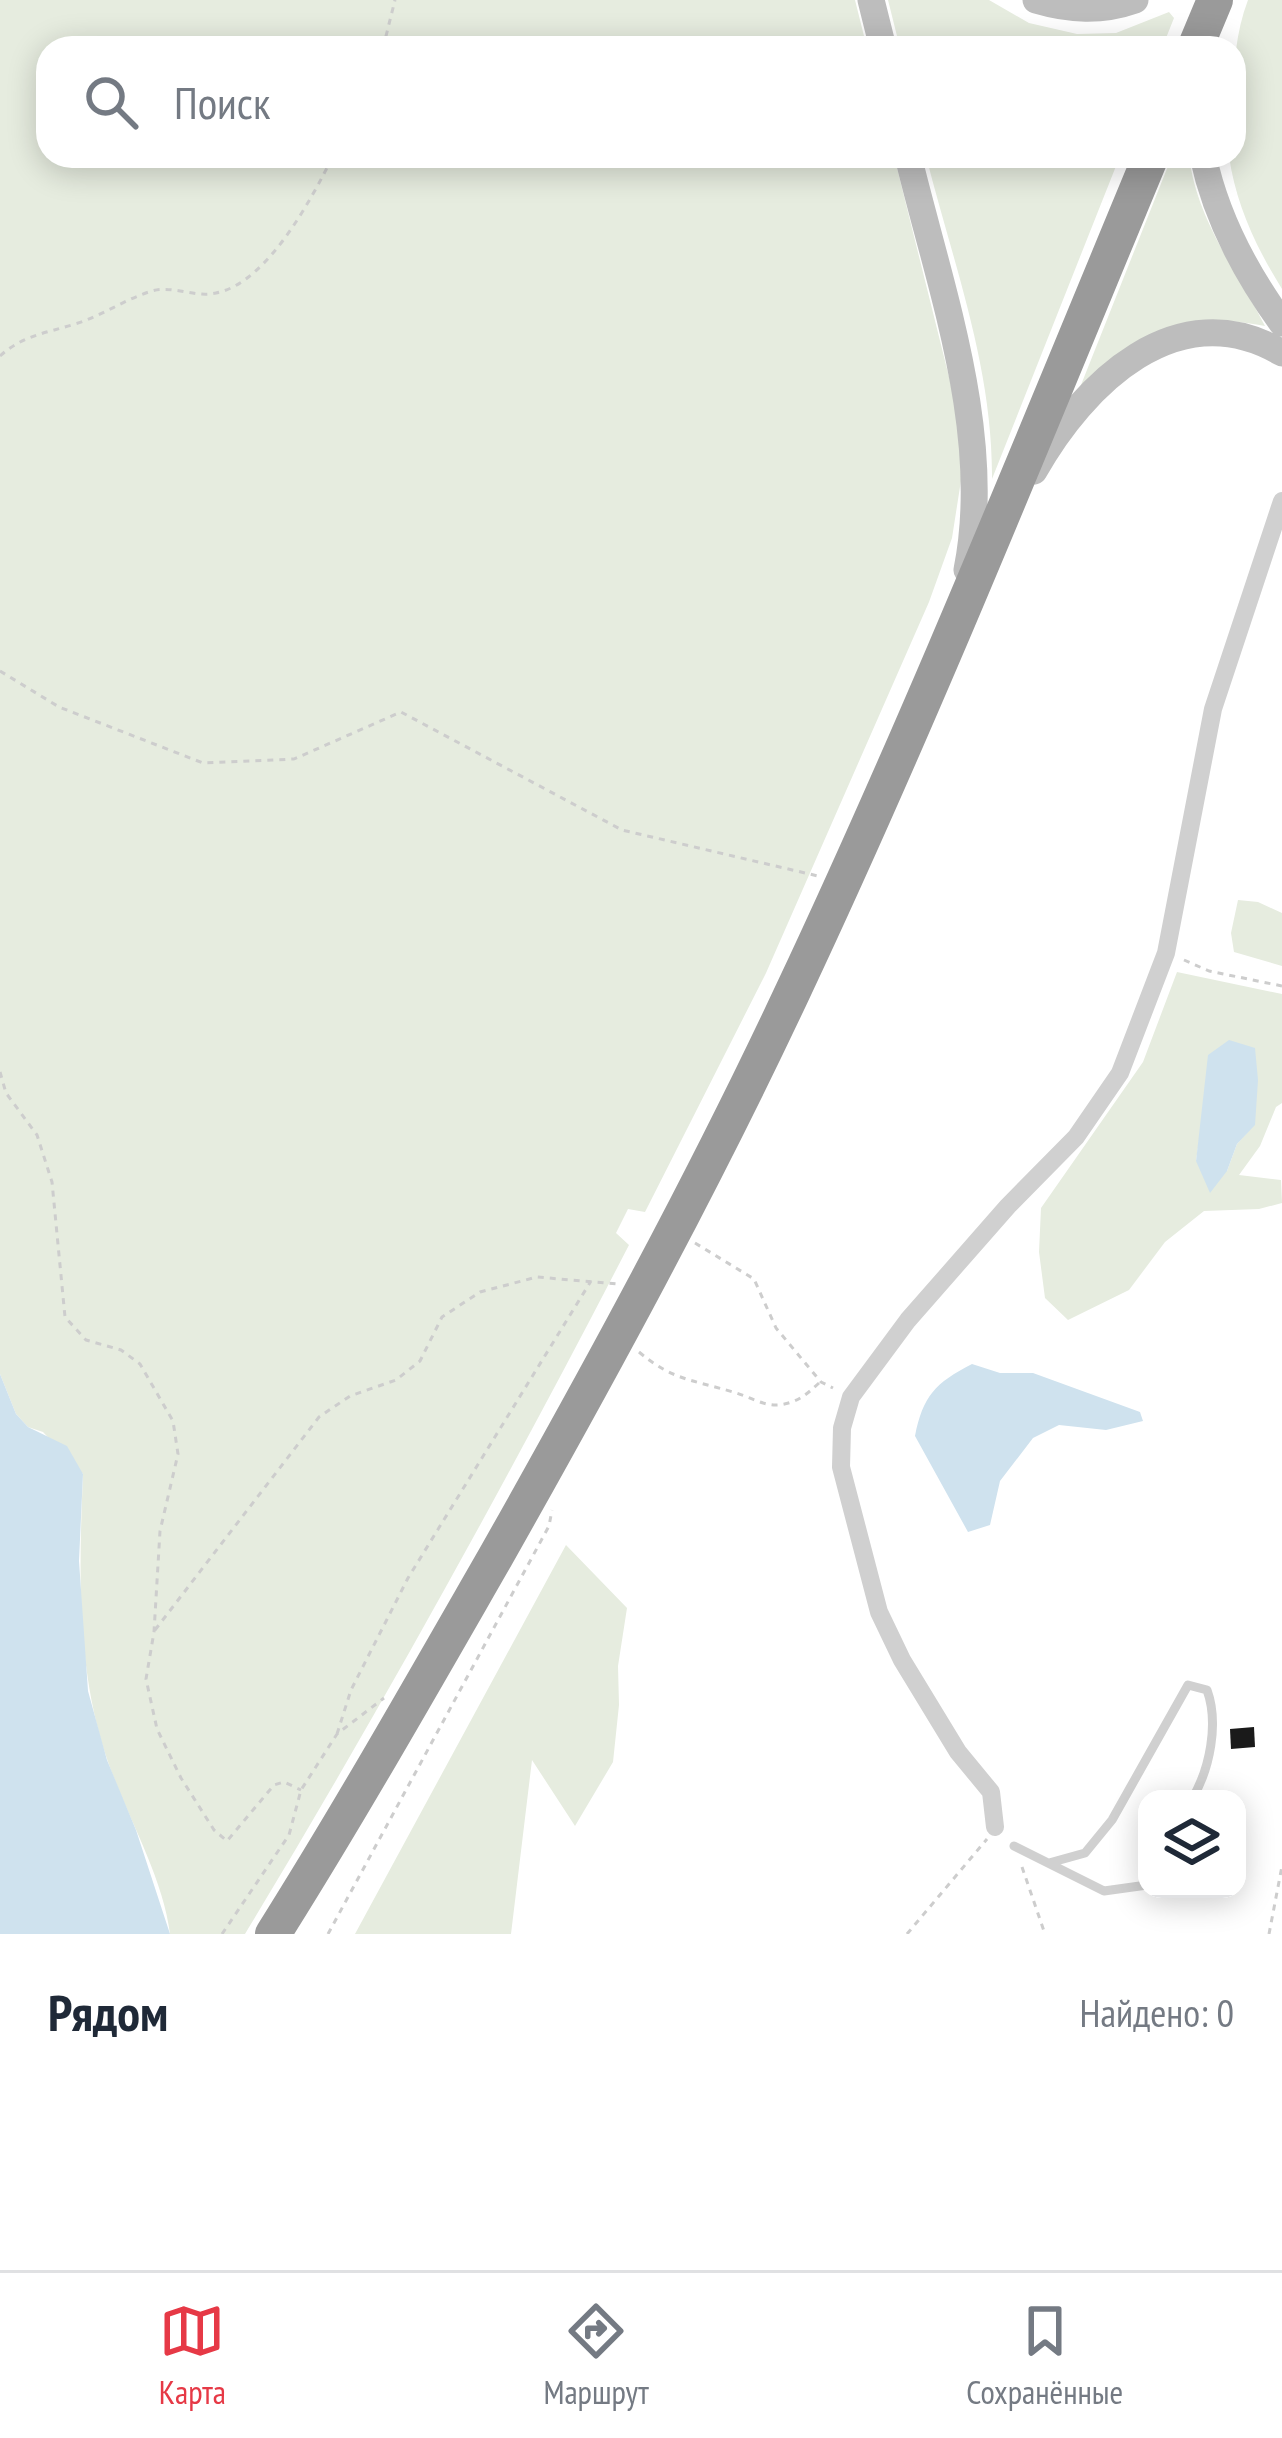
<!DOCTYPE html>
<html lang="ru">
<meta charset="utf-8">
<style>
body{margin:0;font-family:"PT Sans Narrow",sans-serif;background:#f6f6f7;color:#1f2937}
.controls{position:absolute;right:36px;bottom:36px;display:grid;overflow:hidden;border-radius:24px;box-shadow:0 6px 30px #0003}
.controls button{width:108px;height:108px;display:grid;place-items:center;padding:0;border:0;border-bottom:3px solid #e0e1e3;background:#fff;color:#1f2937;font:60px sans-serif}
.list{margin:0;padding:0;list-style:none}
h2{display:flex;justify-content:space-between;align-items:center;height:156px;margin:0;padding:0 48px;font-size:51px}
h2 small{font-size:39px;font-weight:400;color:#747a83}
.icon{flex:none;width:66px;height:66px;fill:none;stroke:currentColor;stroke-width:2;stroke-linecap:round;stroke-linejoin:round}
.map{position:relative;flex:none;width:1282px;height:1934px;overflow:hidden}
.search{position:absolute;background:#fff;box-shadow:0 6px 30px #0003;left:36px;right:36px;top:36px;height:132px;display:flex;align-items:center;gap:30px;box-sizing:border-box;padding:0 42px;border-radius:36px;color:#747a83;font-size:45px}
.sheet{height:336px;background:#fff}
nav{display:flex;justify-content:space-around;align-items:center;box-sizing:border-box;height:168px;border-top:3px solid #e0e1e3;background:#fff;font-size:33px;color:#747a83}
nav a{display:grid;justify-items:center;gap:6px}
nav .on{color:#e63946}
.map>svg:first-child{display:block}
</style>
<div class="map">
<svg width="1282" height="1934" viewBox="0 0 1282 1934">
<rect width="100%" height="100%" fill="#fff"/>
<path fill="#e6ecdf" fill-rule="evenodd" d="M 0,0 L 855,0 L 867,48 L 48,48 L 48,156 L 894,156 L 955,401 L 962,474 L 952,538 L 929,602 L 766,973 L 645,1212 L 628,1209 L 616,1233 L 629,1245 C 508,1479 381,1709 245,1934 L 170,1934 C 163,1876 126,1815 107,1759 C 76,1668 79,1569 83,1474 L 43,1432 L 28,1427 L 16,1414 L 0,1374 Z
M 888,0 L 989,0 L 1029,23 L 1077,34 L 1116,33 L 1169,12 L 1174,18 L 1162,48 L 900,48 Z
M 1248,0 L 1282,0 L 1282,289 C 1256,247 1236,205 1229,156 L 1234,156 C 1234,103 1229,50 1248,0 Z
M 926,156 L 1120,156 L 992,479 C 993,367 953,263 926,156 Z
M 1172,156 L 1189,156 C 1197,221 1236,269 1265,326 C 1171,308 1145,337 1077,395 Z
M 1238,900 L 1258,902 L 1282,913 L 1282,966 L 1234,952 L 1231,933 Z
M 1177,972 L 1282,994 L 1282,1103 L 1276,1107 L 1260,1146 L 1239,1175 L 1281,1180 L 1282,1203 L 1259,1209 L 1204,1211 L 1165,1242 L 1129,1290 L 1068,1320 L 1045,1298 L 1039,1252 L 1041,1208 L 1143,1062 ZM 1254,1125 L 1237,1144 L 1227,1171 L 1196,1161 L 1201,1126 Z
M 566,1545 L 627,1608 L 618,1666 L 619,1705 L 613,1762 L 575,1826 L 532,1760 L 511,1934 L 355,1934 Z"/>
<path fill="#cfe2ee" d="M 1229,1040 L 1255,1048 L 1258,1080 L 1255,1125 L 1237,1144 L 1227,1171 L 1210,1193 L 1196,1161 L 1208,1055 Z
M 972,1364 L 1000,1373 L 1033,1373 L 1140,1412 L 1143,1421 L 1106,1430 L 1059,1425 L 1033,1438 L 1000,1481 L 990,1525 L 968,1532 L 915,1436 C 923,1396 935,1383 972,1364 Z
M 0,1374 L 16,1414 L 28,1427 L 67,1446 L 83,1474 L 79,1561 L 88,1691 L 107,1760 L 136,1830 L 170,1934 L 0,1934 Z"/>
<path fill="#1a1a1a" d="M 1254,1727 L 1255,1747 L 1231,1749 L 1230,1729 Z"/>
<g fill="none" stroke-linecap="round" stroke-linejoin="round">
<path stroke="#cdcdcd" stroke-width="3" stroke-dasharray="6 6" stroke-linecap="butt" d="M 383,48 L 395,0
M 0,356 C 23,335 47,333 75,324 C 102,316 125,299 152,291 C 173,285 195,298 216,293 C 267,283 311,200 333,156
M 0,671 L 59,707 L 203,763 L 294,759 L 401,712 L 622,830 L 818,876
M 1184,960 L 1209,971 L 1282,986
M 0,1072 L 6,1093 L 37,1135 L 52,1182 L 65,1317 L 86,1340 L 121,1350 L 140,1364 L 173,1421 L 178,1454 L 160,1531 L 154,1632 L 146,1679 L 157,1729 L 181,1778 L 214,1830 L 227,1841 L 274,1785 L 284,1782 L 301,1790
M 695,1243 L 754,1279 L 776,1328 L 821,1382 L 833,1388
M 639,1352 C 672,1380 693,1380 733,1392 C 748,1396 763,1406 778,1405 C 797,1403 806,1395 819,1383
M 155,1630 L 319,1417 L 350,1396 L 396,1380 L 420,1361 L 442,1317 L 480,1292 L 537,1277 L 617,1284
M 337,1734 L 351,1690 L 408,1578 L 591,1281
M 1022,1867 L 1045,1934
M 222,1934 L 289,1835 L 301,1790 L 337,1734 L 384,1698
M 328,1934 L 549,1526 L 552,1510
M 907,1934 L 987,1839
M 1269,1934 L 1282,1866"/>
<path stroke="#d0d0d0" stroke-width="9" d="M 1014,1846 L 1104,1891 L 1147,1885
M 1049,1863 L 1085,1853 L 1112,1820 L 1188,1685 L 1207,1690 C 1219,1723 1210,1769 1192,1799"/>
<path stroke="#d0d0d0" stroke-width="18" d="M 995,1827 L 991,1792 L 958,1752 L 902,1660 L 879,1612 L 841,1467 L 842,1428 L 851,1397 L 908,1320 L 1008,1206 L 1076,1137 L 1120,1073 L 1166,953 L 1213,709 L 1282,501"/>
<path stroke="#bdbdbd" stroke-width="27" d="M 871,0 L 883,48
M 1036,0 C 1070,10 1101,12 1135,0
M 908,156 C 940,288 994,434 967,570
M 1203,156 C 1216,218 1245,272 1282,323
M 1034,471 C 1083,384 1177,291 1282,353"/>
<path stroke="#9a9a9a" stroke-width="36" d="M 1195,48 L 1215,0
M 273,1934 C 351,1810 423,1683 496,1556 C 601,1370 703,1183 793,991 C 922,717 1035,435 1151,156"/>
</g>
</svg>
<div class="controls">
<button><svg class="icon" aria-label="layers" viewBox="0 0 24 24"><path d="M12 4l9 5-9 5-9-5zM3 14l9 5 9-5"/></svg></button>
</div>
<div class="search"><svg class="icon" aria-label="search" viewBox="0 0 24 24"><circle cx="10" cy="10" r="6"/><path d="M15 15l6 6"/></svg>Поиск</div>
</div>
<section class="sheet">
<h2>Рядом<small>Найдено: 0</small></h2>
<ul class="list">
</ul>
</section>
<nav>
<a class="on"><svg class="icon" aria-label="map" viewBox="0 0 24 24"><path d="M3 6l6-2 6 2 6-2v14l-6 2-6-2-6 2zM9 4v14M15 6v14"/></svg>Карта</a>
<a><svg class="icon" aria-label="directions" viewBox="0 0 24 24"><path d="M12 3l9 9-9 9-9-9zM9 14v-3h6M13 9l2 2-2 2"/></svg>Маршрут</a>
<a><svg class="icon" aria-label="saved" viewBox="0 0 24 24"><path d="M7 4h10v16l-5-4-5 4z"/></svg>Сохранённые</a>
</nav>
